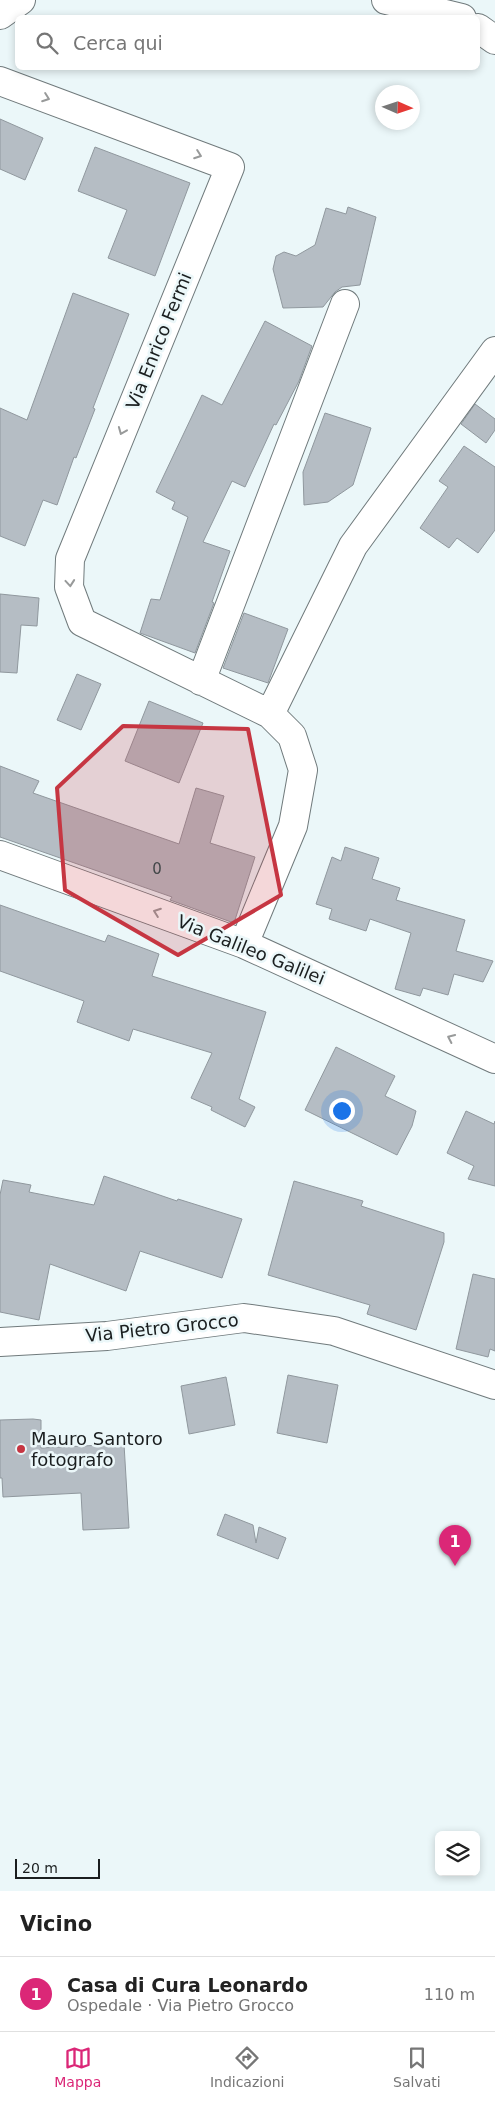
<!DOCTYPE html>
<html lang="it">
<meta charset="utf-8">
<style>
body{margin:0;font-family:"DejaVu Sans",sans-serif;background:#f6f6f6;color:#222}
.controls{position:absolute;right:15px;bottom:15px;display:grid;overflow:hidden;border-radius:8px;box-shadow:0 2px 8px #0003}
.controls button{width:45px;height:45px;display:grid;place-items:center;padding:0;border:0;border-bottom:1px solid #e0e0e0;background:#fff;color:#222;font:25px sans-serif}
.compass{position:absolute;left:375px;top:85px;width:45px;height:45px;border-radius:50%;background:#fff;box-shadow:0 2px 8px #0003;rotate:93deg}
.scale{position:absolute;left:15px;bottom:12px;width:85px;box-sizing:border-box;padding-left:5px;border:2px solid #1a1e1f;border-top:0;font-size:14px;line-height:18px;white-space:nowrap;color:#1a1e1f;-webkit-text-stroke:4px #ebf7f9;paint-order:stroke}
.you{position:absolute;left:341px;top:1110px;width:18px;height:18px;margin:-12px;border:4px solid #fff;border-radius:50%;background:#1a73e8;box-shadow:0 0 0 8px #1a73e833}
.badge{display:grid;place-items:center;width:32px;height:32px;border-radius:50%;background:#db2777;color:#fff;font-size:16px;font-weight:700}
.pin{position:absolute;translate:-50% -41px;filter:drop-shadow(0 1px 2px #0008)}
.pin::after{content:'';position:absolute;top:26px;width:18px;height:15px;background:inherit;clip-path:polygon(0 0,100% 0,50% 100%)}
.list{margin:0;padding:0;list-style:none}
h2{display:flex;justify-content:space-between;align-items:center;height:65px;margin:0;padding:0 20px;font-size:21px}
h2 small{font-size:16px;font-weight:400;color:#767676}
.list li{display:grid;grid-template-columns:32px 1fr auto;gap:15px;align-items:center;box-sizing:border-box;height:75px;padding:0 20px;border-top:1px solid #e0e0e0}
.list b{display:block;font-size:19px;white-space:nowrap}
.list p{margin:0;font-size:16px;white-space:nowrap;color:#767676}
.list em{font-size:16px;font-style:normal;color:#767676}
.icon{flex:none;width:28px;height:28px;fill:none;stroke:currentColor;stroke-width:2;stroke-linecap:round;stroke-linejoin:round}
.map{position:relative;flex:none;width:495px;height:1891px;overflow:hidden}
.search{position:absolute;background:#fff;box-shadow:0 2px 8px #0003;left:15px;right:15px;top:15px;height:55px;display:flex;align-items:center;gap:12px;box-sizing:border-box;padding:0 18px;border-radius:8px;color:#767676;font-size:19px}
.sheet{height:140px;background:#fff}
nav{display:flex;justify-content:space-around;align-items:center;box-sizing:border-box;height:70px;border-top:1px solid #e0e0e0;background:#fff;font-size:14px;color:#767676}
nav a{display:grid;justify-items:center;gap:2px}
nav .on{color:#db2777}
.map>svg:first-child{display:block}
</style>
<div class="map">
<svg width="495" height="1891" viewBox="0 0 495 1891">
<rect width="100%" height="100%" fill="#ebf7f9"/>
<path fill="#b5bdc4" stroke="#90989e" d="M 0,119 L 43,138 L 25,180 L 0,169 Z
M 95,147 L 190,183 L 155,276 L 108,258 L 127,210 L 78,191 Z
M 348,207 L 376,217 L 360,285 L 342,287 L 335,292 L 323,307 L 283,308 L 273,269 L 276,256 L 284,252 L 296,256 L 315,245 L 326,208 L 346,214 Z
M 73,293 L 129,314 L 93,408 L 95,409 L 76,458 L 74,457 L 57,505 L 43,500 L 25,546 L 0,536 L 0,408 L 27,420 Z
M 265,321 L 312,346 L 299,381 L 276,425 L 274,424 L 245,487 L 232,481 L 203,542 L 230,551 L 212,602 L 214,603 L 195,653 L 140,633 L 151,599 L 160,600 L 188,517 L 172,509 L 175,502 L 156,492 L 202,395 L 222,405 Z
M 475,404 L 495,419 L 495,430 L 486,443 L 461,424 Z
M 325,413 L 371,428 L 353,485 L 328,502 L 304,505 L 303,472 Z
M 464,446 L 495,467 L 495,530 L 478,553 L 457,538 L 449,548 L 420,528 L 448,487 L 439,481 Z
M 0,594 L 39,598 L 37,626 L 21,625 L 17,673 L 0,672 Z
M 244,613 L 288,629 L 268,683 L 223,668 Z
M 77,674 L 101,684 L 81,730 L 57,720 Z
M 149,701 L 203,723 L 179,783 L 125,761 Z
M 0,766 L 39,781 L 33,793 L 179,844 L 196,788 L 224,796 L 210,843 L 255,857 L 234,923 L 170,900 L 172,897 L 0,837 Z
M 345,847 L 379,858 L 372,879 L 400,888 L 396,900 L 465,920 L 456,951 L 493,961 L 483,982 L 454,974 L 448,995 L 423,988 L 420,996 L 395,989 L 411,933 L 370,919 L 366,931 L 329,919 L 332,909 L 316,904 L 332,857 L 341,861 Z
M 0,905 L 105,942 L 108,935 L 159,954 L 152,976 L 266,1012 L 239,1099 L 255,1107 L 245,1127 L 211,1110 L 212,1107 L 191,1098 L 212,1053 L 133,1029 L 129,1041 L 77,1022 L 84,1001 L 0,971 Z
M 336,1047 L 395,1076 L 385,1096 L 416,1111 L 412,1126 L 397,1155 L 305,1110 Z
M 466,1111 L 494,1124 L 495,1121 L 495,1186 L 468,1179 L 474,1166 L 447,1153 Z
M 104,1176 L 177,1201 L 178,1199 L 242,1219 L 222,1278 L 140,1251 L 126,1291 L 50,1264 L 39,1320 L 0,1312 L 0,1195 L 3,1180 L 31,1185 L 29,1192 L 94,1205 Z
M 294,1181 L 363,1201 L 361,1206 L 444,1233 L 444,1242 L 416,1330 L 367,1314 L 370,1305 L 268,1275 Z
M 473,1274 L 495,1279 L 495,1351 L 490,1349 L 488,1357 L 456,1349 Z
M 288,1375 L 338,1385 L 327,1443 L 277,1433 Z
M 226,1377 L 235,1425 L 189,1434 L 181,1386 Z
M 33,1419 L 41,1420 L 41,1448 L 124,1444 L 129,1528 L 83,1530 L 81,1493 L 3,1497 L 2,1478 L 0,1478 L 0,1420 Z
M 225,1514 L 253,1525 L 256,1543 L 259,1527 L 286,1538 L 278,1559 L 217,1535 Z"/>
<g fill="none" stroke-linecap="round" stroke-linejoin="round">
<g stroke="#707a7c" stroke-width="30">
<path id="street" d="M 386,0 L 462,18
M 0,15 L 21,0
M 478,28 L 495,40
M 0,81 L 230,167 L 70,559 L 69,587 L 82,622 L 270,714 L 292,736 L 303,770 L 293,826 L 244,944
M 201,681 L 345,304
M 270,714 L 353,546 L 495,351
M 0,855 L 244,944 L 495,1059
M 0,1342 L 107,1336 L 244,1318 L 334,1331 L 495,1385"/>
</g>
<use href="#street" stroke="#fff" stroke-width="28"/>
</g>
<defs><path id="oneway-chevron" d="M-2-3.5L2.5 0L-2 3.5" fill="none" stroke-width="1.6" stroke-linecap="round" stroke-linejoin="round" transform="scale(1.25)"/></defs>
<g stroke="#989a9a">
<use href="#oneway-chevron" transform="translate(46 98) rotate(20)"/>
<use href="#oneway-chevron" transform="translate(198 155) rotate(20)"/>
<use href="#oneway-chevron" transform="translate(122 431) rotate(112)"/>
<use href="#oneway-chevron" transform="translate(70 583) rotate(85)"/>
<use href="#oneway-chevron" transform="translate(157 912) rotate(-160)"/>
<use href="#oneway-chevron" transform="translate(451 1038) rotate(-155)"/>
</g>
<path fill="#c63642" fill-opacity="0.2" stroke="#c63642" stroke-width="4" stroke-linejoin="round" d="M 123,726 L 248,729 L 281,895 L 178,955 L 65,890 L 57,788 Z"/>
<circle fill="#c63642" stroke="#ebf7f9" stroke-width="2" cx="21" cy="1449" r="5"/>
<g text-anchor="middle" stroke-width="5" stroke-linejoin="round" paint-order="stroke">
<g font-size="15" fill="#414648">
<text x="157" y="874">0</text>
</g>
<g font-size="18" fill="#1a1e1f" stroke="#ebf7f9">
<text transform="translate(159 341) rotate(-68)" y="6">Via Enrico Fermi</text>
<text transform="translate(251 950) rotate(22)" y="6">Via Galileo Galilei</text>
<text transform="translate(162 1328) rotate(-6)" y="6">Via Pietro Grocco</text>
</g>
<g font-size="18" fill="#1a1e1f" stroke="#ebf7f9" text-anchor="start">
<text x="31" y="1445">Mauro Santoro<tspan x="31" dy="21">fotografo</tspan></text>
</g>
</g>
</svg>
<div class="controls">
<button><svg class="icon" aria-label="layers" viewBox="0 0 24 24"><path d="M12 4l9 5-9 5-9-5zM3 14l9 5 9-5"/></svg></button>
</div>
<svg class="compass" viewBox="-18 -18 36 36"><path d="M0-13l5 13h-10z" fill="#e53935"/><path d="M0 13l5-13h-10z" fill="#767676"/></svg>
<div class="scale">20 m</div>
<div class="you"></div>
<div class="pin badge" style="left:455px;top:1566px">1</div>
<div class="search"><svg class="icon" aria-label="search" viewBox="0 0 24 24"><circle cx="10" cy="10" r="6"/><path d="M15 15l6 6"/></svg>Cerca qui</div>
</div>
<section class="sheet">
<h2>Vicino<small></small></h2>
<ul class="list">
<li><span class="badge">1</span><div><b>Casa di Cura Leonardo</b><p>Ospedale · Via Pietro Grocco</p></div><em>110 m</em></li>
</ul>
</section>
<nav>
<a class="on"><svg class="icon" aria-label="map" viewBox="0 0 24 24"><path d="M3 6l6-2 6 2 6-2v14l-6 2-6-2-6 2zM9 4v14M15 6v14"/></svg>Mappa</a>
<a><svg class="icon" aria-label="directions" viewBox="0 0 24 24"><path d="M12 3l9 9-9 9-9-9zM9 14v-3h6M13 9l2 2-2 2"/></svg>Indicazioni</a>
<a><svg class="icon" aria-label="saved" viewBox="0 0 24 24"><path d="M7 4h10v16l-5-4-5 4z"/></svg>Salvati</a>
</nav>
